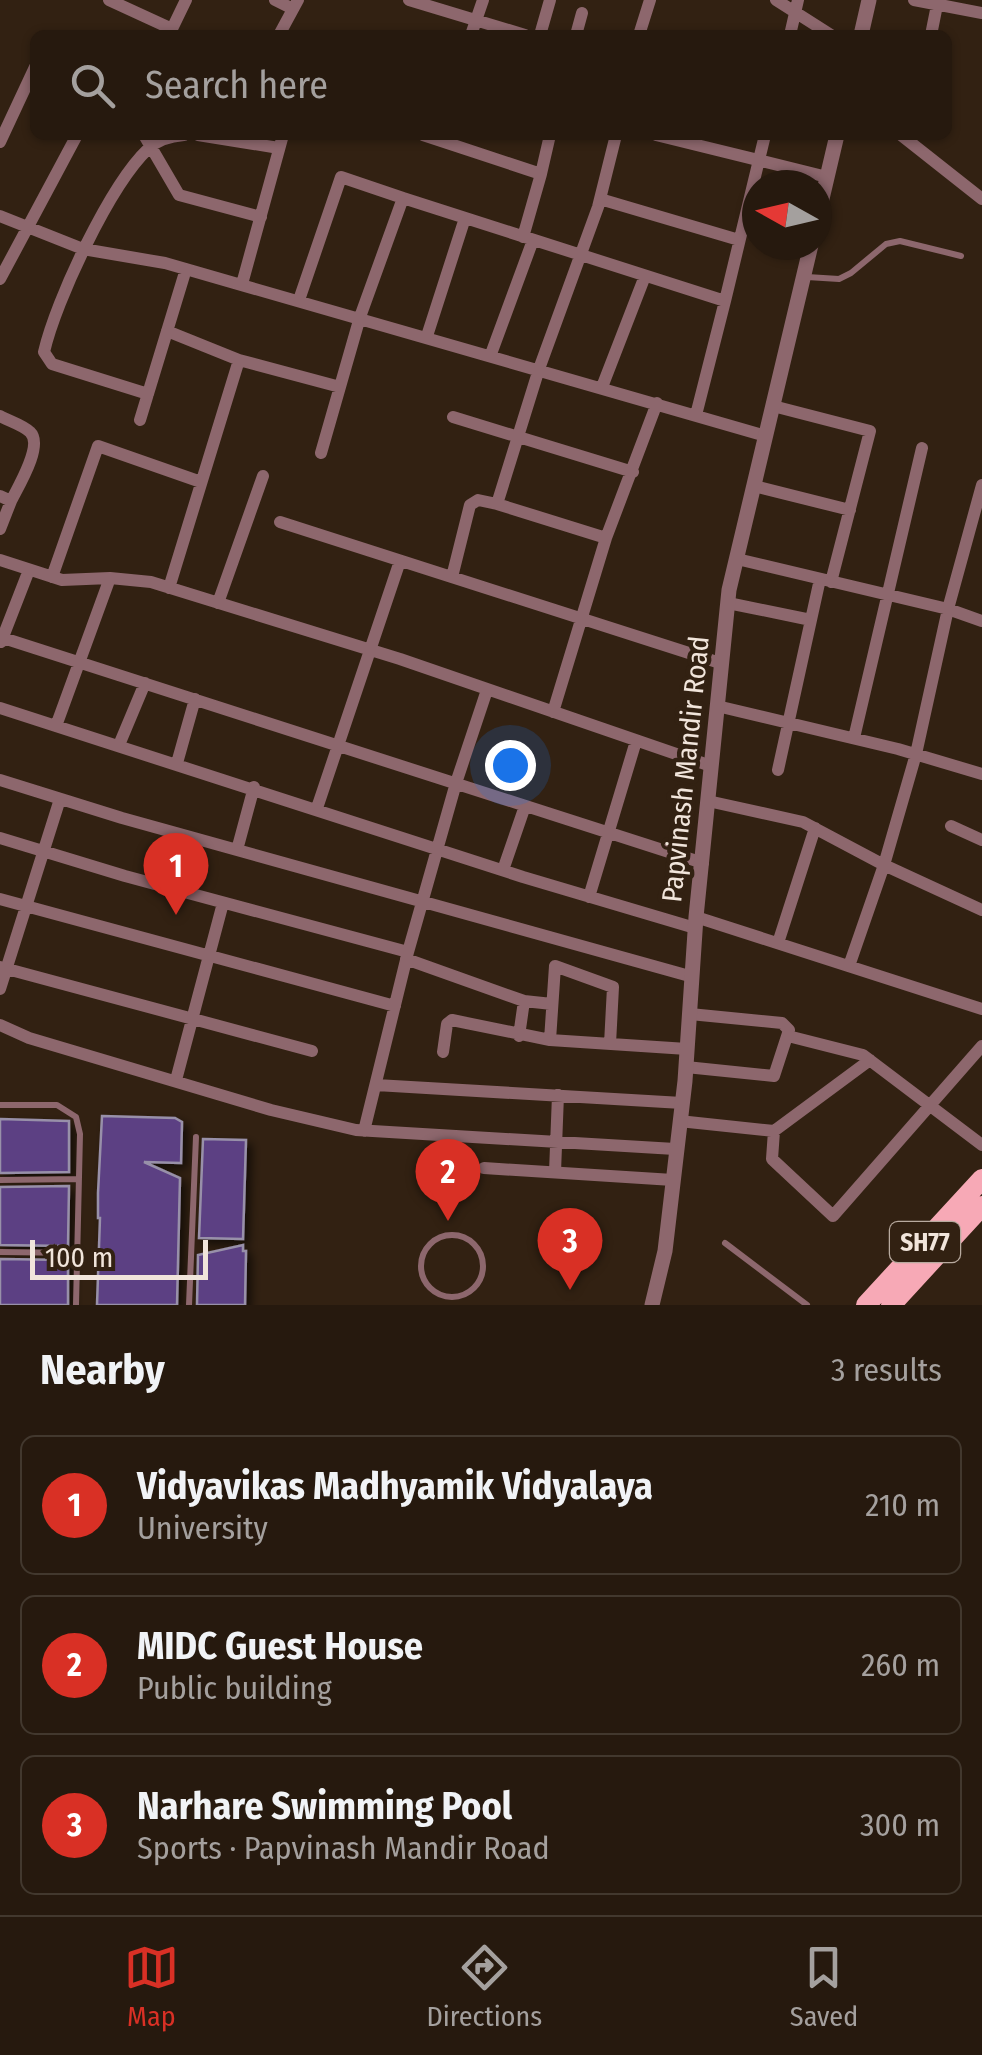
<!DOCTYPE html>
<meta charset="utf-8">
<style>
body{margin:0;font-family:"Fira Sans Condensed",sans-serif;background:#32261c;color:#f1f3f6}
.compass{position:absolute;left:742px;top:170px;width:90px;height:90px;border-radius:50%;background:#26190e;box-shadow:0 2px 8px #0004;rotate:278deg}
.scale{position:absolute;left:30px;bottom:25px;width:178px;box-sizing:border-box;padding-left:10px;border:5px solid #f1e5db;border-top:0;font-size:28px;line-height:35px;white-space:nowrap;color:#f1e5db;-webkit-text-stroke:8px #322112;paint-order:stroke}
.you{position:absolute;left:510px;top:765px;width:35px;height:35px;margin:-25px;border:8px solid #fff;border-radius:50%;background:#1a73e8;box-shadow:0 0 0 15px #1a73e833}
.badge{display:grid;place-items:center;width:65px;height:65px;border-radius:50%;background:#d93025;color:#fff;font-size:32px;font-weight:700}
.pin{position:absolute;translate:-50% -82px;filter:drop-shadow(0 2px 5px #0008)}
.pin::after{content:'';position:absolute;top:52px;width:35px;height:30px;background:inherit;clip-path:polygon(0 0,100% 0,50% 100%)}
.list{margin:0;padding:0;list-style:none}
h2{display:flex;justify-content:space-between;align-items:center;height:130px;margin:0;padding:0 40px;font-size:42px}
h2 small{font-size:32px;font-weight:400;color:#a4a09e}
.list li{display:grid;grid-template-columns:65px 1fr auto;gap:30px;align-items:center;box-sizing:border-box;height:140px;margin:0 20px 20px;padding:0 20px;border:2px solid #42382e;border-radius:15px}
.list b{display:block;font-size:38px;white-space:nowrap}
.list p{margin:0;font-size:32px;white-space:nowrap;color:#a4a09e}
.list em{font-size:32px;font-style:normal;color:#a4a09e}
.icon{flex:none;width:55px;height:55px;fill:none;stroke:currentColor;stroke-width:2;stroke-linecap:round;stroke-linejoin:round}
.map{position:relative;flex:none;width:982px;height:1305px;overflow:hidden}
.search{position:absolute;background:#26190e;box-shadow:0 2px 8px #0004;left:30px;right:30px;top:30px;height:110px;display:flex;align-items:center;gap:25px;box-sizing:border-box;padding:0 35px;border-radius:15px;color:#a4a09e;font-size:38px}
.sheet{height:610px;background:#26190e}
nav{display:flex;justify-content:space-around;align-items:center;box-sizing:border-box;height:140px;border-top:2px solid #42382e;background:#26190e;font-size:28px;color:#a4a09e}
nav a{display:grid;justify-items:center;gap:5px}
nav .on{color:#d93025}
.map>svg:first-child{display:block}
</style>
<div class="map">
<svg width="982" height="1305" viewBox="0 0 982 1305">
<defs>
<filter id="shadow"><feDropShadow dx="5" dy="5" stdDeviation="5" flood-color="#0009"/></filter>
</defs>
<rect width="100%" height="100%" fill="#322112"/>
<path fill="#5b4083" stroke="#9890a9" stroke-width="2.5" filter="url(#shadow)" d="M 102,1116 L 175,1118 L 182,1122 L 181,1163 L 144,1162 L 180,1178 L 177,1305 L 97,1305 L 100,1218 L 98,1218 L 98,1193 Z
M 0,1119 L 69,1121 L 69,1172 L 0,1173 Z
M 203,1139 L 246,1140 L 243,1239 L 199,1238 Z
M 69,1186 L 68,1246 L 0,1245 L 0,1187 Z
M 243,1245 L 243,1251 L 246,1251 L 245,1305 L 197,1305 L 198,1255 Z
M 0,1259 L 68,1260 L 68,1305 L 0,1305 Z"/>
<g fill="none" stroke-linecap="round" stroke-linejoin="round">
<path stroke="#8d676d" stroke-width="6" d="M 807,277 L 839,279 L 851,273 L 886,244 L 900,241 L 961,256
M 0,1105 L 57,1105 L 76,1117 L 80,1134 L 76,1305
M 0,1180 L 79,1179
M421 1266a31 31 0 1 1 62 0a31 31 0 1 1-62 0Z
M 725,1243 L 807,1305
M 0,1252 L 77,1253
M 189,1305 L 196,1137"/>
<path stroke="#8d676d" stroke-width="12" d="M 109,0 L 172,29
M 275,0 L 293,9
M 409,0 L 525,35
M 776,0 L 831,35
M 914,0 L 982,13
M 170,33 L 186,0
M 279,35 L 298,0
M 471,35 L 483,0
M 540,35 L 550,0
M 576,35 L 582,13
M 639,35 L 650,0
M 790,35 L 798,0
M 931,35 L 938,0
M 144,135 L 179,195 L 261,217
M 198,135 L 279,148
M 423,135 L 541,174 L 550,135
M 616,135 L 598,207 L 539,369 L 497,504 L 606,538 L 657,403
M 656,135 L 827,177
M 901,135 L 982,199
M 0,142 L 35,67
M 600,199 L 739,240
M 0,216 L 83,249 L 165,263 L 766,436
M 523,237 L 541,174
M 0,279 L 77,135
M 242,284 L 283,135
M 299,300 L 341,177 L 403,198
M 725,301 L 765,135
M 167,331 L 239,360 L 340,387
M 427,336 L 465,218
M 491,354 L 533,240
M 602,387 L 645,276
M 148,394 L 52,364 L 44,352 C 56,300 110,185 148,149 C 157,140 171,136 184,135
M 773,406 L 870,431 L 831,582
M 0,416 C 9,421 23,425 30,432 C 44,445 18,487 11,501
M 453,417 L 633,472
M 140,420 L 186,269
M 321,453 L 360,317 L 403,198 L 725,301 L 696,415
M 754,486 L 850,510
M 0,496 L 11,501 L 0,529
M 280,522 L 720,663
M 737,559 L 948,609 L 982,621
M 0,560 L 62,580 L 110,578 L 151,582 L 400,659 L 711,766
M 52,577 L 98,446 L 201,482
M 452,577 L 470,505 L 478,500 L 497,504
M 169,588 L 239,360
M 218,603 L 263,476
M 728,603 L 811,620
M 0,637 L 703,863
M 1,642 L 29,570
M 717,706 L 898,749 L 982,774
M 0,708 L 523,877 L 695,928
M 553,712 L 606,538
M 56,726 L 110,578
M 854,738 L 922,448
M 119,745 L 145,683
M 177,763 L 195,699
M 778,770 L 820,579
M 0,780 L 122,818 L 693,977
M 708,801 L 803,822 L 884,865 L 982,910
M 317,808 L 400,561
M 951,826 L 982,840
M 0,838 L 125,876 L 408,952 L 364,1131
M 237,850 L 254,787
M 503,870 L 525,806
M 589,897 L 636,741
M 0,899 L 395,1006
M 696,917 L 982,1009
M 778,943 L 815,828
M 408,952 L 456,783 L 487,690
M 406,959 L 524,1001
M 849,966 L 884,865 L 916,754 L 948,609 L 982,485
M 0,967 L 312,1051
M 0,989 L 60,799
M 0,1025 L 29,1038 L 271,1110 L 356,1130 L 675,1149
M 519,1036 L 524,1001 L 552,1004
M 788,1036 L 863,1055 L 982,1145
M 610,1044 L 613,987 L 555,966 L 550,1040 L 687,1049
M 443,1052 L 447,1024 L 452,1020 L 550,1040
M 686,1067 L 774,1076 L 789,1030 L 782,1023 L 690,1014
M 176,1080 L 223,903
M 376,1085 L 682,1103
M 679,1121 L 774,1131 L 870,1060
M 774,1131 L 772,1159 L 833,1216 L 982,1046
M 484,1168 L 673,1180
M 555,1172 L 558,1095"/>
<path stroke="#8d676d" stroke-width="15" d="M 861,35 L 869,0
M 817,220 L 837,135
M 652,1305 L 665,1251 L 685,1081 L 696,917 L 729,590 L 811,245"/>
<path stroke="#f7a9b6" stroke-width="20" d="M 866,1305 L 982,1179
M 891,1305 L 982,1206"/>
</g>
<g text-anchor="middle" stroke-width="9" stroke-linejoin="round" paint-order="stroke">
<rect fill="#322112" stroke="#b8aa9f" stroke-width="2.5" x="890" y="1222" width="70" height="40" rx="8"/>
<g font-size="25" font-weight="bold" fill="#f1e5db">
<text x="925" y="1251">SH77</text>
</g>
<g font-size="28" fill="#f1e5db" stroke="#322112">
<text transform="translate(685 769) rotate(-84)" y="10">Papvinash Mandir Road</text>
</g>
</g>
</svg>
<svg class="compass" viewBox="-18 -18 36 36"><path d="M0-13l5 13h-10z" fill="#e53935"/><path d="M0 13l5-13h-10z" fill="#a4a09e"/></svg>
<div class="scale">100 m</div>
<div class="you"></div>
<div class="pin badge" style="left:176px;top:915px">1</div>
<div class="pin badge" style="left:448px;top:1221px">2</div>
<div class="pin badge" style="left:570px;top:1290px">3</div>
<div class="search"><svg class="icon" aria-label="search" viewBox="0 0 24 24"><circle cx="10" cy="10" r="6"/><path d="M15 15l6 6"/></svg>Search here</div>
</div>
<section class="sheet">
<h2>Nearby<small>3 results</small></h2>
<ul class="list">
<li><span class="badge">1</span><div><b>Vidyavikas Madhyamik Vidyalaya</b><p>University</p></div><em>210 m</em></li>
<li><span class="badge">2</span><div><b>MIDC Guest House</b><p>Public building</p></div><em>260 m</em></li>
<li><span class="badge">3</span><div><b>Narhare Swimming Pool</b><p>Sports · Papvinash Mandir Road</p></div><em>300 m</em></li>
</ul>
</section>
<nav>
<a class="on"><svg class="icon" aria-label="map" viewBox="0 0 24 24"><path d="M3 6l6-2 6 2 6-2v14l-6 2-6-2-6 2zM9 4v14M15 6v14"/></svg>Map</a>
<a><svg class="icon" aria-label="directions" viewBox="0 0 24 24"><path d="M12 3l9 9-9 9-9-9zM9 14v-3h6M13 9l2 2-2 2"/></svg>Directions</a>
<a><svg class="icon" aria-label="saved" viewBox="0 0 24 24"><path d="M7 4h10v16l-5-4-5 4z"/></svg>Saved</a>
</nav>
